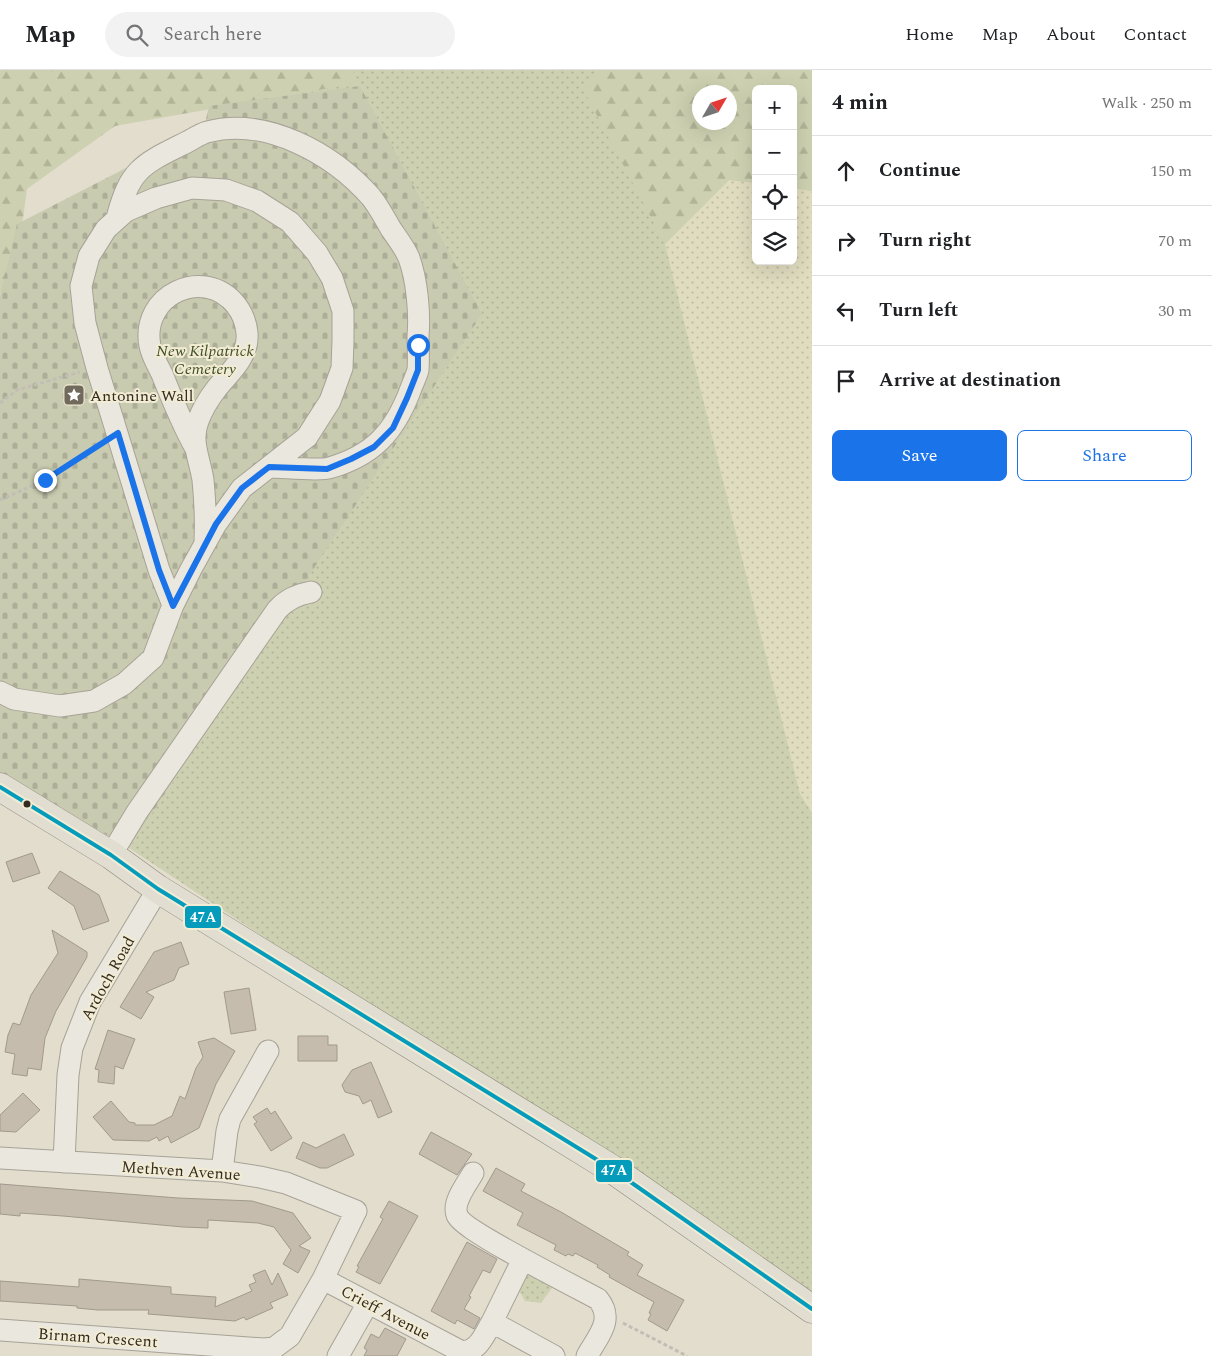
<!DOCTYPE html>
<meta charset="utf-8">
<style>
body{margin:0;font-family:Spectral,serif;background:#f2f2f2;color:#202124}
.controls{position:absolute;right:15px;top:15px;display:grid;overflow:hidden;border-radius:8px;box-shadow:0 5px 20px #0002}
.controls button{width:45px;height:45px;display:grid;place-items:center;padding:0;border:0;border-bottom:1px solid #e0e0e0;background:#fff;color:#202124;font:25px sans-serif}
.compass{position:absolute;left:692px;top:15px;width:45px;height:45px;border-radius:50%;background:#fff;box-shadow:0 5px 20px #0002;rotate:51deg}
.stop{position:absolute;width:15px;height:15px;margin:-11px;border:4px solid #1a73e8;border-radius:50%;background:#fff}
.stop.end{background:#1a73e8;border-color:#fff;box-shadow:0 1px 5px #0008}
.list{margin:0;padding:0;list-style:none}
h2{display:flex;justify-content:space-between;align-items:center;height:65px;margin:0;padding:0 20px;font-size:21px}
h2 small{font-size:16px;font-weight:400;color:#757577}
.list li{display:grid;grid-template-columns:32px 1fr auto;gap:15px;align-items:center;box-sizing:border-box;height:70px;padding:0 20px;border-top:1px solid #e0e0e0}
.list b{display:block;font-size:19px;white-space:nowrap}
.list em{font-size:16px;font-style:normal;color:#757577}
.actions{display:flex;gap:10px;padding:15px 20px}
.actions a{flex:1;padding:11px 0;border:1px solid #1a73e8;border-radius:8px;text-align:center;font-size:18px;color:#1a73e8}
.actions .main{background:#1a73e8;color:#fff}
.icon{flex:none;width:28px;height:28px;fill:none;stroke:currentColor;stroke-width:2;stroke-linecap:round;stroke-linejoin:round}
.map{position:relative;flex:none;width:812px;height:1286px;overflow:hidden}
header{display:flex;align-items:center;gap:30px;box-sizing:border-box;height:70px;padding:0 25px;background:#fff;border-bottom:1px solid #e0e0e0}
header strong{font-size:24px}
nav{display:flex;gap:28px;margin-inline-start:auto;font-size:18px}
.search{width:350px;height:45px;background:#f2f2f2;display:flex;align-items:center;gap:12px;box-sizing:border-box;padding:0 18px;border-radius:28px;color:#757577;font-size:19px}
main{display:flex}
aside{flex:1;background:#fff}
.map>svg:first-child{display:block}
</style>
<header>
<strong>Map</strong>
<div class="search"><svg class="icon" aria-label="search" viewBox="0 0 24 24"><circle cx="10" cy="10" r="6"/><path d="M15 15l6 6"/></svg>Search here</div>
<nav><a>Home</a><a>Map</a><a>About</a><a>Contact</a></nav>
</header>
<main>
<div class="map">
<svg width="812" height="1286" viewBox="0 0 812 1286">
<defs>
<pattern id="farmland-dots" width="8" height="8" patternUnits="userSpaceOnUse" patternTransform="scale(1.25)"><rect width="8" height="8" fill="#e0dcbf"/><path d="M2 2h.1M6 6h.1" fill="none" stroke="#c1bda4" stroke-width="1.8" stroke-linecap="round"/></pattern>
<pattern id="green-dots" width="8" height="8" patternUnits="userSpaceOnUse" patternTransform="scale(1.25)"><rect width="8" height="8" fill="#ced1b1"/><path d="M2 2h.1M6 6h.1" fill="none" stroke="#b2b498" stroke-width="1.8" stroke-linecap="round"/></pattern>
<pattern id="forest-firs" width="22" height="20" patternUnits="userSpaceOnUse" patternTransform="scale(1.25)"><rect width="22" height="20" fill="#ced1b1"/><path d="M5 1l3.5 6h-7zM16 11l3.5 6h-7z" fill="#b2b498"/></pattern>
<pattern id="cemetery-stones" width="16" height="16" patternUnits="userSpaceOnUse" patternTransform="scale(1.25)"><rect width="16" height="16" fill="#c9cbb0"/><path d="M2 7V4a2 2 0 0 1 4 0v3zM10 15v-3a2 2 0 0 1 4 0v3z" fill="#adae97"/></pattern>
</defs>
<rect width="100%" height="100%" fill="#e2ddcd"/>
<path fill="url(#farmland-dots)" d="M 729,110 L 756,113 L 756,191 L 793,191 L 793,118 L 812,121 L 812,743 L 800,724 L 665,174 Z"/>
<path fill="url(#green-dots)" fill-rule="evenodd" d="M 0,0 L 812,0 L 812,121 L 793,118 L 793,19 L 756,19 L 756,113 L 729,110 L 665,174 L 800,724 L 812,743 L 812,1223 L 456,994 L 129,778 L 482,243 L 209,36 ZM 700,22 L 730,22 L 730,52 L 700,52 Z
M 541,1202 L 552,1218 L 541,1233 L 525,1231 L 517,1217 L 525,1204 Z"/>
<path fill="url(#forest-firs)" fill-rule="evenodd" d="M 0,0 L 55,2 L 65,0 L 352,0 L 358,13 L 115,56 L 27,119 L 14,214 L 0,224 Z
M 599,0 L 812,0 L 812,121 L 793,118 L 793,19 L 756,19 L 756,113 L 729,110 L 665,174 L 584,21 ZM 700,22 L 730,22 L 730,52 L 700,52 Z"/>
<path fill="url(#cemetery-stones)" d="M 360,16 L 482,244 L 129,778 L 0,703 L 0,226 L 17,154 L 204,58 L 209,36 Z"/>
<path fill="#c5bcae" stroke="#a1998d" d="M 32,783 L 40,803 L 13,812 L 6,792 Z
M 60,801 L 99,825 L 109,851 L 83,860 L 74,836 L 48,818 Z
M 52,860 L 87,882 L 87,887 L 56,941 L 45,968 L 41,1000 L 28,998 L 27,1006 L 12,1004 L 15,984 L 5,982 L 8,965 L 13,953 L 20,955 L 31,925 L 58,883 Z
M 181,872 L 189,894 L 179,898 L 174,910 L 146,922 L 154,927 L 141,949 L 120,937 L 154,882 Z
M 249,918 L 256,960 L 231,964 L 224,922 Z
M 108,960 L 135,969 L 123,999 L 115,996 L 114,1014 L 98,1012 L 99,1000 L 95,999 Z
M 298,966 L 328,966 L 328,975 L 337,975 L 337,991 L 298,991 Z
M 214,968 L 235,981 L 216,1014 L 199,1058 L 171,1073 L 168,1066 L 159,1071 L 157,1067 L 149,1071 L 113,1070 L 93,1047 L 111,1031 L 129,1052 L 135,1053 L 135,1055 L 154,1055 L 172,1046 L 180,1026 L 185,1029 L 196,998 L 203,987 L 198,972 Z
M 371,992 L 392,1042 L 378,1048 L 371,1030 L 363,1034 L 359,1026 L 345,1022 L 342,1015 L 352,1000 Z
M 23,1023 L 40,1040 L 16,1062 L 0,1061 L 0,1045 Z
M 267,1038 L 271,1044 L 275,1041 L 292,1068 L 271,1081 L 254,1054 L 257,1052 L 253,1047 Z
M 431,1062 L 472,1084 L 457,1105 L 419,1084 Z
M 344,1064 L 354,1085 L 327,1098 L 320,1098 L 296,1088 L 303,1072 L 316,1078 Z
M 496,1098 L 525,1114 L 521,1121 L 561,1142 L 629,1182 L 627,1185 L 643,1195 L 637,1205 L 684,1230 L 667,1261 L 648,1250 L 651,1244 L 649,1243 L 654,1232 L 609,1207 L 610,1205 L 597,1197 L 598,1195 L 575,1183 L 573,1186 L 568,1184 L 566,1186 L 554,1180 L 556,1175 L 517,1155 L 523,1143 L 483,1121 Z
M 0,1114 L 178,1128 L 252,1131 L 293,1143 L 311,1168 L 299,1176 L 310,1181 L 298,1203 L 283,1194 L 291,1180 L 274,1157 L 258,1153 L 208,1150 L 208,1158 L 183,1157 L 63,1146 L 20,1143 L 20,1146 L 0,1144 Z
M 389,1131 L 418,1146 L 380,1214 L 356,1202 L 359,1197 L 357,1196 L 383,1149 L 380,1147 Z
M 467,1172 L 497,1189 L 490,1203 L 483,1200 L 469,1226 L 471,1227 L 464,1239 L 480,1248 L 474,1259 L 457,1250 L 455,1254 L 431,1241 Z
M 265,1200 L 272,1215 L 278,1203 L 288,1225 L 270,1233 L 273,1238 L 246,1250 L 244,1247 L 235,1251 L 148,1244 L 149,1240 L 98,1240 L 77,1238 L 77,1236 L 0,1231 L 0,1211 L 79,1217 L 79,1209 L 171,1217 L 171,1224 L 216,1227 L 215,1237 L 252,1221 L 249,1215 L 256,1212 L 253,1205 Z
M 385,1258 L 406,1269 L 397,1286 L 364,1286 L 367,1280 L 364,1278 L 371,1264 L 379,1268 Z"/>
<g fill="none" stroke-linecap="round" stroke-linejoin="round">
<g stroke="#a7a296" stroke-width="23">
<path id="minor" d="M 117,148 C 130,98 143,94 187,72 C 193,69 200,64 207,62 C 266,46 333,84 371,127 C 379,137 385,149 391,159 C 397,168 405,178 409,188 C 417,210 420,243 418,266 C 418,277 419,289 418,300 C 416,307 412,315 410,321 C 394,363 372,386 329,398 C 319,401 282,397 269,397
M 195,377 C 182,354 172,329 162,304 C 158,296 152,286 150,276 C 140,225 204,195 236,235 C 243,244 246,252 247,263 C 249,286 231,301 217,318 C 210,327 202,340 198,351 C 190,371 200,390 203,410 C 205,431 206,450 205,471
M 0,622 L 14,629 L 60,636 L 94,631 L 124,614 L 153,588 L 173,535 L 191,499 L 216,454 L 242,418 L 307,367 L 330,331 L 342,298 L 343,270 L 343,241 L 332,208 L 317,183 L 290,152 L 257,131 L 226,120 L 192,118 L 156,128 L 126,141 L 106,159 L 89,186 L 81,216 L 85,253 L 97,298 L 159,500 L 173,535
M 111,785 L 137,742 L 277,540 C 287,529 297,525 311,522
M 0,1088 L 222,1101 L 260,1107 L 286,1113 L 356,1141 L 323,1209 L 290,1266 L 274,1278 L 264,1279 L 0,1260
M 64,1092 L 68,1005 L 72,978 L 90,932 L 158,819
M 222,1101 L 227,1061 L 230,1049 L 268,981
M 473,1103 C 467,1114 452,1132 457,1145 C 462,1160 578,1218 598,1229 C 615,1250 598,1266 587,1286
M 323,1209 L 462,1282 C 479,1281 484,1265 492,1252 L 554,1286
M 492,1252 L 523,1189
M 338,1286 L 368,1233"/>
</g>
<g stroke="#8c877d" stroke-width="29">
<path id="major" d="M 0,717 L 111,785 L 158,819 L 612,1099 L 812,1239"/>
</g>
<path stroke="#c2beb5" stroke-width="3" stroke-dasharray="4 2.5" stroke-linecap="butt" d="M 0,333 L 17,320 L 80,302
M 0,430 L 45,410 L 102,373
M 623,1253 L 687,1286"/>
<use href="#minor" stroke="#eae7de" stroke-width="21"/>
<use href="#major" stroke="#e1ddd0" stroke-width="28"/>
<g stroke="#f2ecd4" stroke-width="8">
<path id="bus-1" d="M 0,717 L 111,785 L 158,819 L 612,1099 L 812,1239"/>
</g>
<use href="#bus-1" stroke="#059cbc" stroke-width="4"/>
</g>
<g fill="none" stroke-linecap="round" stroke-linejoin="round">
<path stroke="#1a73e8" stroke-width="6" d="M 45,410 L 118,363 L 159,500 L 173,536 L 216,454 L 242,418 L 269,397 L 327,399 L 351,389 L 374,377 L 393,358 L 407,328 L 418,300 L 418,275"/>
</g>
<defs>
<g id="sight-square" transform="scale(1.125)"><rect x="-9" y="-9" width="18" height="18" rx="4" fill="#71695c" stroke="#f2ecd4"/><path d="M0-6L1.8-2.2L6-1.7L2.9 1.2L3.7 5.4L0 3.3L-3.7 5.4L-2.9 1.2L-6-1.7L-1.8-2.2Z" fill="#fff"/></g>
</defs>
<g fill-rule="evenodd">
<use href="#sight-square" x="74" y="325"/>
</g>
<circle fill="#342b1f" stroke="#f2ecd4" stroke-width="2" cx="27" cy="734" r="4.5"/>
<g text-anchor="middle" stroke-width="4" stroke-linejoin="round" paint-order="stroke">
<g font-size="16" font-style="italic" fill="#414f28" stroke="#f2ecd4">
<text x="205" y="286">New Kilpatrick<tspan x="205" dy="18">Cemetery</tspan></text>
</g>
<g font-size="16" fill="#342b1f" stroke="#f2ecd4" text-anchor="start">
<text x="90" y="331">Antonine Wall</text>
</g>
<g font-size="16" fill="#342b1f" stroke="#f2ecd4">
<text transform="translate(107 908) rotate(-61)" y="6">Ardoch Road</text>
<text transform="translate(181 1100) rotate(4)" y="6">Methven Avenue</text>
<text transform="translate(386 1242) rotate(28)" y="6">Crieff Avenue</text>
<text transform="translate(98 1267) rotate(4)" y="6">Birnam Crescent</text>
</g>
</g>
<g stroke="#f2ecd4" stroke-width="2">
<rect x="184" y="835" width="38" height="24" rx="5" fill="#059cbc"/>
<rect x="595" y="1089" width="38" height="24" rx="5" fill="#059cbc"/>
</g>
<g font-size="14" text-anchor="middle" font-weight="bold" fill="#fff">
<text x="203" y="852">47A</text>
<text x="614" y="1105">47A</text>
</g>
</svg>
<div class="controls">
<button>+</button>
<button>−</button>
<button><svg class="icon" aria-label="locate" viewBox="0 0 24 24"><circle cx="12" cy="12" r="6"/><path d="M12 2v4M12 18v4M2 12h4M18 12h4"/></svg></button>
<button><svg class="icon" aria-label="layers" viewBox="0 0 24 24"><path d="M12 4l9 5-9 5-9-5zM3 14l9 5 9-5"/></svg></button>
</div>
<svg class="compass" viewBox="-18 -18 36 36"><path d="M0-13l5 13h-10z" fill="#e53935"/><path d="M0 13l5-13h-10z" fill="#757577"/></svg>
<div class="stop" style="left:418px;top:275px"></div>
<div class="stop end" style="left:45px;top:410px"></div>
</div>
<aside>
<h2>4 min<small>Walk · 250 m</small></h2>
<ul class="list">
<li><svg class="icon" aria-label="ahead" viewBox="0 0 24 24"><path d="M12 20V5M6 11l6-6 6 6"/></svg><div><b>Continue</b></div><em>150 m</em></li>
<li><svg class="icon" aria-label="right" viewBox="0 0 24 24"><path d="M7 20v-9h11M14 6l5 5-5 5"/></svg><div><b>Turn right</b></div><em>70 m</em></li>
<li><svg class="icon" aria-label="left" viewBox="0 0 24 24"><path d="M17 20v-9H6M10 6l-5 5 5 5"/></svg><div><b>Turn left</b></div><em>30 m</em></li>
<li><svg class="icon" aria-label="arrive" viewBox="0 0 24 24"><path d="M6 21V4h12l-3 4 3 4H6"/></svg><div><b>Arrive at destination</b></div></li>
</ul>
<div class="actions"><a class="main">Save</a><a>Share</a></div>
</aside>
</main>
